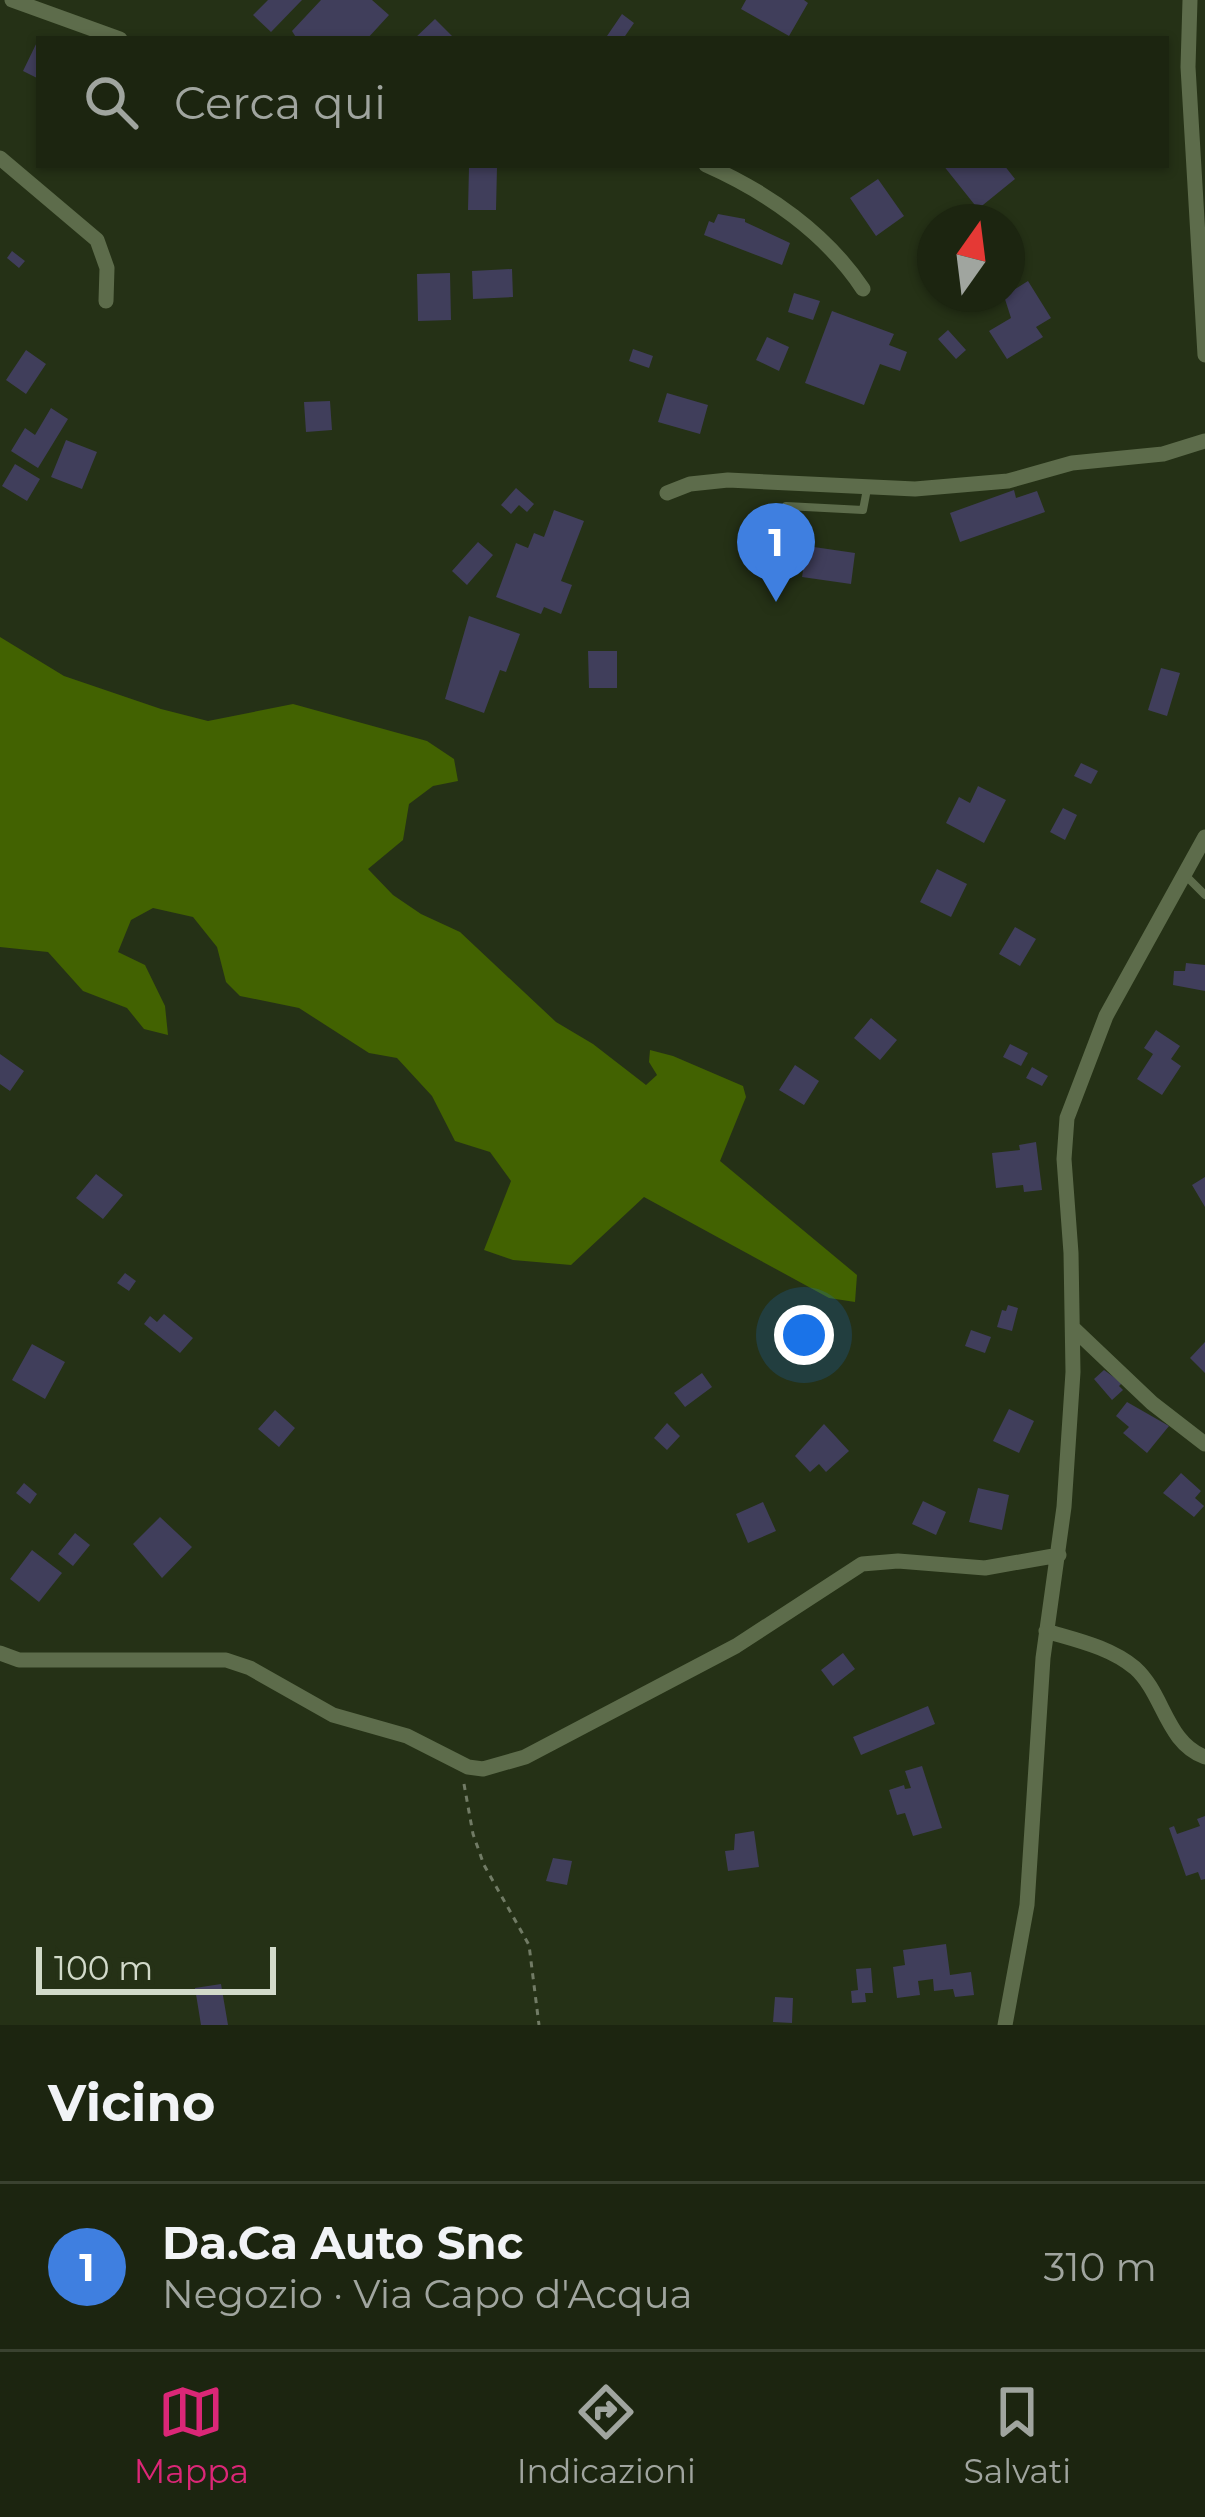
<!DOCTYPE html>
<html lang="it">
<meta charset="utf-8">
<style>
body{margin:0;font-family:Montserrat,sans-serif;background:#29311e;color:#f1f3f6}
.compass{position:absolute;left:917px;top:204px;width:108px;height:108px;border-radius:50%;background:#1c2510;box-shadow:0 3px 9px #0004;rotate:14deg}
.scale{position:absolute;left:36px;bottom:30px;width:240px;box-sizing:border-box;padding-left:12px;border:6px solid #d2daca;border-top:0;font-size:33px;line-height:42px;white-space:nowrap;color:#d2daca;-webkit-text-stroke:9px #253116;paint-order:stroke}
.you{position:absolute;left:804px;top:1335px;width:42px;height:42px;margin:-30px;border:9px solid #fff;border-radius:50%;background:#1a73e8;box-shadow:0 0 0 18px #1a73e833}
.badge{display:grid;place-items:center;width:78px;height:78px;border-radius:50%;background:#db2777;color:#fff;font-size:39px;font-weight:700}
.pin{position:absolute;translate:-50% -99px;filter:drop-shadow(0 3px 6px #0008)}
.pin::after{content:'';position:absolute;top:63px;width:42px;height:36px;background:inherit;clip-path:polygon(0 0,100% 0,50% 100%)}
.list{margin:0;padding:0;list-style:none}
h2{display:flex;justify-content:space-between;align-items:center;height:156px;margin:0;padding:0 48px;font-size:51px}
h2 small{font-size:39px;font-weight:400;color:#a0a59f}
.list li{display:grid;grid-template-columns:78px 1fr auto;gap:36px;align-items:center;box-sizing:border-box;height:168px;padding:0 48px;border-top:3px solid #3a4230}
.list b{display:block;font-size:45px;white-space:nowrap}
.list p{margin:0;font-size:39px;white-space:nowrap;color:#a0a59f}
.list em{font-size:39px;font-style:normal;color:#a0a59f}
.icon{flex:none;width:66px;height:66px;fill:none;stroke:currentColor;stroke-width:2;stroke-linecap:round;stroke-linejoin:round}
.map{position:relative;flex:none;width:1205px;height:2025px;overflow:hidden}
.search{position:absolute;background:#1c2510;box-shadow:0 3px 9px #0004;left:36px;right:36px;top:36px;height:132px;display:flex;align-items:center;gap:30px;box-sizing:border-box;padding:0 42px;border-radius:0px;color:#a0a59f;font-size:45px}
.sheet{height:324px;background:#1c2510}
nav{display:flex;justify-content:space-around;align-items:center;box-sizing:border-box;height:168px;border-top:3px solid #3a4230;background:#1c2510;font-size:33px;color:#a0a59f}
nav a{display:grid;justify-items:center;gap:6px}
nav .on{color:#db2777}
.map>svg:first-child{display:block}
</style>
<div class="map">
<svg width="1205" height="2025" viewBox="0 0 1205 2025">
<rect width="100%" height="100%" fill="#253116"/>
<path fill="#426201" d="M 0,637 L 64,676 L 161,709 L 208,721 L 293,704 L 427,741 L 454,759 L 458,781 L 433,786 L 409,804 L 403,840 L 368,869 L 393,895 L 421,914 L 460,932 L 556,1022 L 593,1044 L 646,1085 L 657,1075 L 649,1062 L 650,1050 L 673,1056 L 743,1086 L 746,1097 L 720,1161 L 857,1275 L 855,1302 L 829,1298 L 644,1197 L 571,1265 L 513,1260 L 484,1250 L 511,1181 L 490,1152 L 455,1141 L 432,1096 L 397,1058 L 369,1053 L 299,1008 L 240,996 L 226,982 L 217,947 L 193,917 L 153,908 L 131,920 L 118,952 L 145,965 L 165,1006 L 168,1035 L 144,1029 L 127,1008 L 83,991 L 48,952 L 0,947 Z"/>
<path fill="#403e5b" d="M 268,0 L 302,0 L 271,32 L 253,15 Z
M 321,0 L 372,0 L 389,15 L 367,39 L 297,39 L 292,31 Z
M 746,0 L 804,0 L 808,3 L 789,36 L 741,9 Z
M 622,14 L 634,23 L 623,39 L 611,39 L 607,36 Z
M 435,19 L 455,39 L 414,39 Z
M 39,38 L 39,79 L 23,71 Z
M 943,165 L 1004,165 L 1015,179 L 978,209 Z
M 469,167 L 497,167 L 496,210 L 468,210 Z
M 878,179 L 904,216 L 876,236 L 850,198 Z
M 718,214 L 745,219 L 745,222 L 790,243 L 782,265 L 704,235 L 709,221 L 714,223 Z
M 12,251 L 25,261 L 19,268 L 7,258 Z
M 512,269 L 513,297 L 473,299 L 472,271 Z
M 450,273 L 451,320 L 418,321 L 417,274 Z
M 1028,281 L 1051,318 L 1036,327 L 1043,337 L 1007,359 L 989,331 L 1011,318 L 1004,296 Z
M 794,293 L 820,301 L 813,320 L 788,312 Z
M 832,311 L 894,334 L 889,345 L 907,352 L 900,371 L 880,364 L 864,405 L 805,383 Z
M 948,330 L 966,350 L 956,359 L 938,339 Z
M 767,337 L 789,347 L 779,371 L 756,360 Z
M 633,349 L 653,356 L 649,368 L 629,361 Z
M 26,350 L 46,364 L 26,394 L 6,380 Z
M 667,393 L 708,405 L 700,434 L 658,422 Z
M 330,401 L 332,430 L 306,432 L 304,402 Z
M 51,408 L 68,419 L 38,468 L 11,451 L 25,428 L 35,435 Z
M 66,440 L 97,452 L 82,489 L 51,477 Z
M 15,464 L 40,479 L 27,501 L 2,486 Z
M 516,488 L 534,504 L 527,512 L 519,505 L 511,514 L 501,505 Z
M 1014,490 L 1016,498 L 1037,491 L 1045,512 L 960,542 L 950,513 Z
M 554,510 L 584,521 L 561,581 L 572,585 L 561,614 L 544,607 L 541,614 L 496,597 L 516,543 L 528,548 L 534,533 L 544,537 Z
M 478,542 L 493,555 L 467,585 L 452,571 Z
M 807,546 L 855,553 L 851,584 L 802,577 Z
M 469,616 L 520,634 L 506,672 L 500,670 L 484,713 L 445,699 Z
M 588,651 L 617,651 L 617,688 L 589,688 Z
M 1161,668 L 1180,673 L 1167,716 L 1148,710 Z
M 1081,763 L 1098,771 L 1091,784 L 1074,776 Z
M 978,786 L 1006,800 L 984,843 L 946,823 L 959,797 L 970,803 Z
M 1063,808 L 1077,815 L 1065,840 L 1050,832 Z
M 937,869 L 967,884 L 951,917 L 920,902 Z
M 1015,927 L 1036,939 L 1020,966 L 999,954 Z
M 1186,963 L 1205,965 L 1205,991 L 1173,985 L 1174,971 L 1185,971 Z
M 871,1018 L 897,1040 L 880,1060 L 854,1038 Z
M 1156,1030 L 1180,1046 L 1171,1059 L 1181,1066 L 1162,1095 L 1137,1079 L 1153,1054 L 1144,1048 Z
M 1010,1044 L 1028,1053 L 1021,1066 L 1003,1057 Z
M 0,1054 L 24,1071 L 10,1091 L 0,1084 Z
M 795,1065 L 819,1081 L 804,1105 L 779,1090 Z
M 1032,1067 L 1048,1076 L 1042,1086 L 1026,1078 Z
M 1036,1142 L 1042,1190 L 1024,1192 L 1023,1185 L 996,1188 L 992,1153 L 1020,1150 L 1019,1145 Z
M 96,1174 L 123,1195 L 103,1219 L 76,1198 Z
M 1205,1177 L 1205,1207 L 1192,1185 Z
M 125,1273 L 136,1281 L 129,1291 L 117,1283 Z
M 1008,1305 L 1018,1308 L 1012,1331 L 997,1327 L 1002,1310 L 1006,1311 Z
M 164,1314 L 193,1338 L 180,1353 L 144,1324 L 150,1316 L 157,1322 Z
M 971,1330 L 991,1337 L 985,1353 L 965,1346 Z
M 1205,1342 L 1205,1373 L 1190,1358 Z
M 32,1344 L 65,1362 L 45,1399 L 12,1380 Z
M 1104,1370 L 1122,1383 L 1119,1386 L 1123,1390 L 1112,1400 L 1094,1379 Z
M 702,1373 L 712,1387 L 685,1407 L 674,1393 Z
M 1127,1402 L 1169,1426 L 1147,1453 L 1123,1433 L 1129,1427 L 1116,1416 Z
M 1009,1409 L 1034,1421 L 1019,1453 L 993,1441 Z
M 275,1410 L 295,1428 L 279,1447 L 258,1429 Z
M 667,1423 L 680,1436 L 667,1450 L 654,1438 Z
M 824,1424 L 849,1451 L 826,1472 L 819,1464 L 810,1472 L 795,1456 Z
M 1181,1473 L 1201,1491 L 1195,1498 L 1204,1506 L 1194,1517 L 1163,1493 Z
M 24,1483 L 37,1494 L 30,1504 L 16,1493 Z
M 978,1488 L 1009,1495 L 1002,1530 L 969,1522 Z
M 923,1501 L 946,1512 L 936,1535 L 912,1524 Z
M 763,1502 L 776,1531 L 748,1543 L 736,1514 Z
M 160,1517 L 192,1547 L 162,1578 L 133,1544 Z
M 75,1533 L 90,1545 L 73,1566 L 58,1554 Z
M 32,1550 L 62,1573 L 39,1602 L 10,1579 Z
M 843,1653 L 855,1669 L 833,1686 L 821,1670 Z
M 928,1706 L 935,1724 L 861,1755 L 853,1737 Z
M 922,1766 L 942,1828 L 913,1836 L 905,1813 L 897,1815 L 889,1790 L 904,1785 L 905,1789 L 911,1788 L 905,1771 Z
M 1205,1816 L 1205,1879 L 1201,1880 L 1198,1872 L 1186,1876 L 1169,1828 L 1174,1826 L 1177,1834 L 1200,1826 L 1197,1819 Z
M 754,1831 L 759,1867 L 728,1871 L 725,1851 L 734,1850 L 735,1834 Z
M 553,1858 L 572,1861 L 567,1885 L 546,1881 Z
M 946,1944 L 950,1975 L 971,1972 L 974,1995 L 955,1997 L 953,1989 L 934,1991 L 933,1979 L 918,1981 L 920,1995 L 897,1998 L 893,1967 L 905,1965 L 903,1950 Z
M 871,1968 L 873,1993 L 865,1993 L 866,2002 L 852,2003 L 851,1991 L 858,1990 L 856,1969 Z
M 221,1984 L 228,2025 L 201,2025 L 195,1988 Z
M 775,1997 L 793,1998 L 792,2023 L 773,2022 Z"/>
<g fill="none" stroke-linecap="round" stroke-linejoin="round">
<path stroke="#717b65" stroke-width="3" stroke-dasharray="6 6" stroke-linecap="butt" d="M 464,1784 L 473,1834 L 484,1865 L 529,1945 L 539,2025"/>
<path stroke="#5d6c4b" stroke-width="8" d="M 779,546 L 786,506 L 863,510 L 867,489
M 1185,875 L 1205,895"/>
<path stroke="#5d6c4b" stroke-width="15" d="M 12,0 L 120,39
M 1190,0 L 1188,67 L 1205,355
M 0,158 L 97,240 L 107,268 L 106,301
M 706,165 C 767,192 826,233 863,289
M 667,493 L 690,484 L 728,480 L 915,489 L 1008,481 L 1072,463 L 1163,454 L 1205,441
M 1073,1328 L 1152,1403 L 1205,1444
M 1046,1631 C 1076,1640 1110,1647 1135,1668 C 1164,1694 1166,1743 1205,1757
M 0,1653 L 19,1660 L 226,1660 L 250,1668 L 333,1715 L 407,1736 L 468,1767 L 483,1769 L 525,1757 L 736,1646 L 862,1564 L 898,1561 L 985,1568 L 1059,1555
M 1005,2025 L 1027,1905 L 1043,1658 L 1064,1507 L 1073,1372 L 1071,1253 L 1064,1159 L 1067,1118 L 1106,1016 L 1205,837"/>
</g>
</svg>
<svg class="compass" viewBox="-18 -18 36 36"><path d="M0-13l5 13h-10z" fill="#e53935"/><path d="M0 13l5-13h-10z" fill="#a0a59f"/></svg>
<div class="scale">100 m</div>
<div class="you"></div>
<div class="pin badge" style="left:776px;top:602px;background:#3f7fe0">1</div>
<div class="search"><svg class="icon" aria-label="search" viewBox="0 0 24 24"><circle cx="10" cy="10" r="6"/><path d="M15 15l6 6"/></svg>Cerca qui</div>
</div>
<section class="sheet">
<h2>Vicino<small></small></h2>
<ul class="list">
<li><span class="badge" style="background:#3f7fe0">1</span><div><b>Da.Ca Auto Snc</b><p>Negozio · Via Capo d'Acqua</p></div><em>310 m</em></li>
</ul>
</section>
<nav>
<a class="on"><svg class="icon" aria-label="map" viewBox="0 0 24 24"><path d="M3 6l6-2 6 2 6-2v14l-6 2-6-2-6 2zM9 4v14M15 6v14"/></svg>Mappa</a>
<a><svg class="icon" aria-label="directions" viewBox="0 0 24 24"><path d="M12 3l9 9-9 9-9-9zM9 14v-3h6M13 9l2 2-2 2"/></svg>Indicazioni</a>
<a><svg class="icon" aria-label="saved" viewBox="0 0 24 24"><path d="M7 4h10v16l-5-4-5 4z"/></svg>Salvati</a>
</nav>
